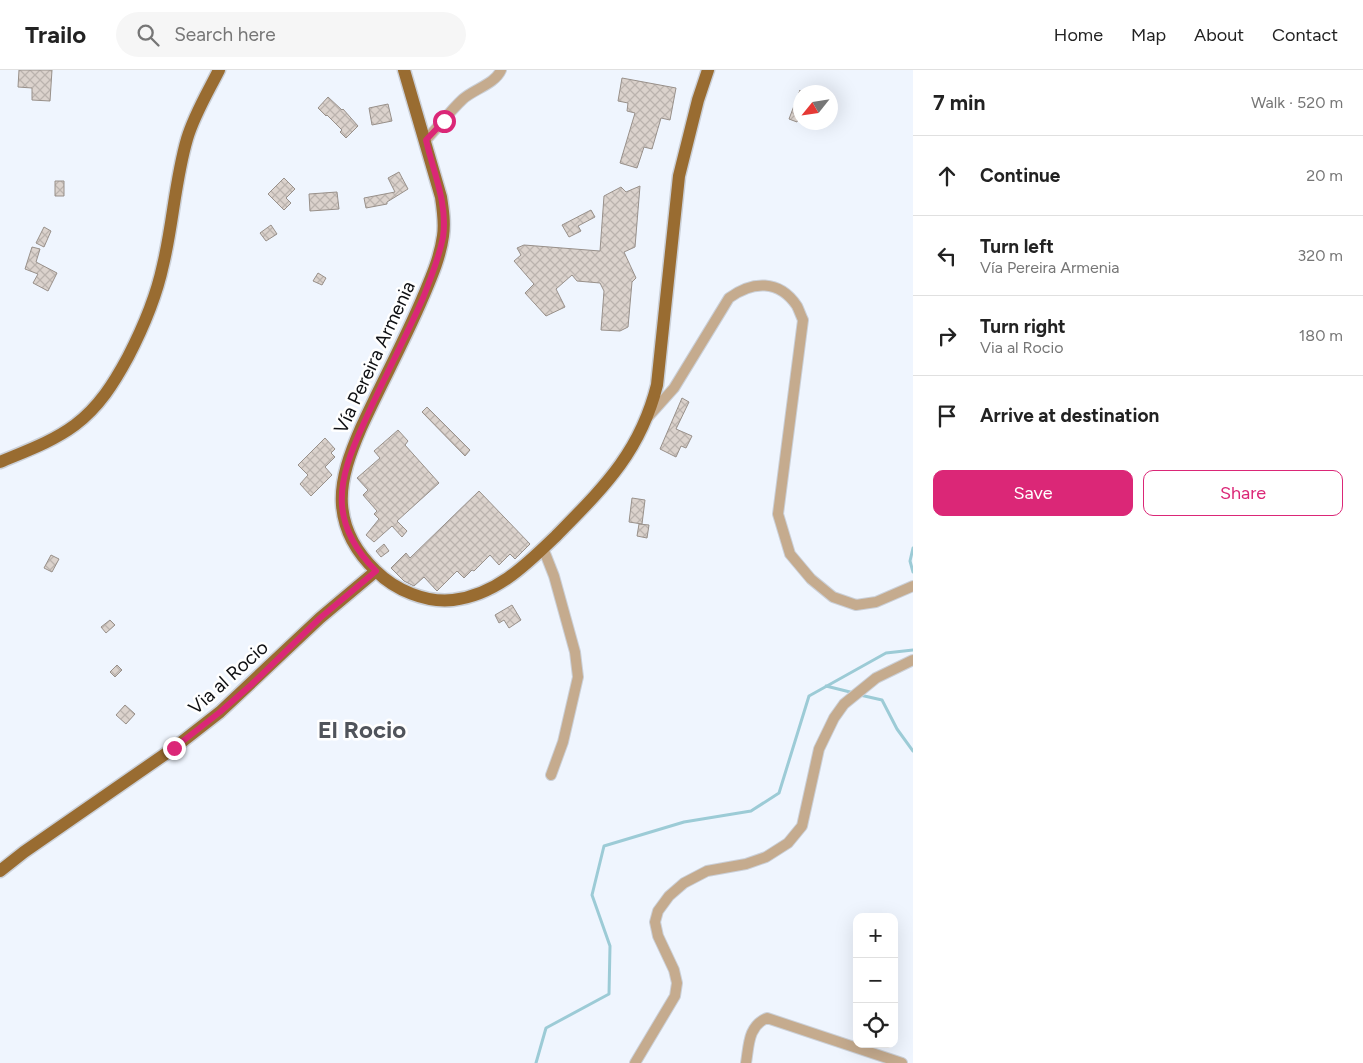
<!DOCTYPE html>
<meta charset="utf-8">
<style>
body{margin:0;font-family:Figtree,sans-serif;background:#f6f6f6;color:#222}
.controls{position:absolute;right:15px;bottom:15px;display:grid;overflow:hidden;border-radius:10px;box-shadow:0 5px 20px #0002}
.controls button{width:45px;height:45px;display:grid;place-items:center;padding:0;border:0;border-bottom:1px solid #e0e0e0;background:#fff;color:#222;font:25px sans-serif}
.compass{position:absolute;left:793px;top:15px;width:45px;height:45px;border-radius:50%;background:#fff;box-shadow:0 5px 20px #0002;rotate:240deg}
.stop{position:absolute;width:15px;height:15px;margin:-11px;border:4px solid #db2777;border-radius:50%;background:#fff}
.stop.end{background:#db2777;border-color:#fff;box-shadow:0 1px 5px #0008}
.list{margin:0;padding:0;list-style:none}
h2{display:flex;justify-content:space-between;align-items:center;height:65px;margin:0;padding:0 20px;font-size:21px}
h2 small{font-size:16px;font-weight:400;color:#767676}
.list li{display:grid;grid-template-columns:32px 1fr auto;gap:15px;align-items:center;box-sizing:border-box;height:80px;padding:0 20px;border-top:1px solid #e0e0e0}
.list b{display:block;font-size:19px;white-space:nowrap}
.list p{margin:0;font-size:16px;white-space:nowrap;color:#767676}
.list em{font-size:16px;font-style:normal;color:#767676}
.actions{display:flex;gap:10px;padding:15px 20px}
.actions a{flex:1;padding:11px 0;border:1px solid #db2777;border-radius:10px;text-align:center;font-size:18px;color:#db2777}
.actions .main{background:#db2777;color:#fff}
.icon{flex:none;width:28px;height:28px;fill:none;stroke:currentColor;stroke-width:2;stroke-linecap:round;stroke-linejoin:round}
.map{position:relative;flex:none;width:913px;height:993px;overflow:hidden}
header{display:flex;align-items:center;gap:30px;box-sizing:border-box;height:70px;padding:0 25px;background:#fff;border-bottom:1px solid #e0e0e0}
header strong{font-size:24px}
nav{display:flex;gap:28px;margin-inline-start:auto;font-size:18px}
.search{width:350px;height:45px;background:#f6f6f6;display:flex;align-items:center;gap:12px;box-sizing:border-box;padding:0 18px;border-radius:28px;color:#767676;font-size:19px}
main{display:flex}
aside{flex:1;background:#fff}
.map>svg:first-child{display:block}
</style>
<header>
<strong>Trailo</strong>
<div class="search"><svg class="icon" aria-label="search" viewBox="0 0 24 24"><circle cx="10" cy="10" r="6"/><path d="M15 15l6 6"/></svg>Search here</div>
<nav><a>Home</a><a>Map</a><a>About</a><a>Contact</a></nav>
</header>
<main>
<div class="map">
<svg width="913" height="993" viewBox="0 0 913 993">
<defs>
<pattern id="building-cross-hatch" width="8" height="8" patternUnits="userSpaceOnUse" patternTransform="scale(1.25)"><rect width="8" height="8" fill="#dbd2cc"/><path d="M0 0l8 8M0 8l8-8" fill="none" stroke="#bbb3ae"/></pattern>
</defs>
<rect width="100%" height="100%" fill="#eff5fe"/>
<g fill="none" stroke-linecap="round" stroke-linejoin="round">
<path stroke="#9ccbd6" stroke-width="3" d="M 913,478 L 910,491 L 913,502
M 826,616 L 854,623
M 860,625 L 882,630 L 897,659 L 913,681
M 536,993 L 546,958 L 609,924 L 610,876 L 592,825 L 604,776 L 684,752 L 751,741 L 779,723 L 809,626 L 886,583 L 913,580"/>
</g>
<path fill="url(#building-cross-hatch)" stroke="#98908a" d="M 19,0 L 52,0 L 50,31 L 32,30 L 32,18 L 18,17 Z
M 622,8 L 676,18 L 670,50 L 661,48 L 652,79 L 644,77 L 637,98 L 620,93 L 635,43 L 627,41 L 628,33 L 618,31 Z
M 800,20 L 800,42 L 797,52 L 789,49 Z
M 328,27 L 342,40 L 343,39 L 358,56 L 346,68 L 340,62 L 342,60 L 327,45 L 326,46 L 318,38 Z
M 388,34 L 392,51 L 372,55 L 369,38 Z
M 399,102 L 408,119 L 387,132 L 387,134 L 366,138 L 364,128 L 395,122 L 388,108 Z
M 284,108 L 295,119 L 286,128 L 291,133 L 284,140 L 268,124 Z
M 55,111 L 64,111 L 64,126 L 55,126 Z
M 640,116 L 635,177 L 624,182 L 636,208 L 632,212 L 628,257 L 620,261 L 601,260 L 604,221 L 600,213 L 577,211 L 572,205 L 556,219 L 565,237 L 546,246 L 525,223 L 534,214 L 514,191 L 521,185 L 517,178 L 524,175 L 600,181 L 604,126 L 621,117 L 626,122 Z
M 337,122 L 339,139 L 310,141 L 309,124 Z
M 591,140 L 595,147 L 578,156 L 581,161 L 569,167 L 562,155 Z
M 271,155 L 277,164 L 266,171 L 260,163 Z
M 44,157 L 51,161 L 44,177 L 36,173 Z
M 32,177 L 40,179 L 36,192 L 57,203 L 48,221 L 33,213 L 38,204 L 25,199 Z
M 318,203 L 326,208 L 322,215 L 313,211 Z
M 682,328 L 689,332 L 676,359 L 692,366 L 686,378 L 681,376 L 676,387 L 660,379 Z
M 427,337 L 470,380 L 465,386 L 422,342 Z
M 398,360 L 408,371 L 405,375 L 439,413 L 397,451 L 407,461 L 402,467 L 392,456 L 374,472 L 366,465 L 379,449 L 374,444 L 377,441 L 363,425 L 368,420 L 357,408 L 380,388 L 374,381 Z
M 325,368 L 335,379 L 331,383 L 335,387 L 325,397 L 332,405 L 311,426 L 300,414 L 308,405 L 298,395 Z
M 479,421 L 530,474 L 515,489 L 510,484 L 499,495 L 490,485 L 474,501 L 472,500 L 464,508 L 457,501 L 437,521 L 424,507 L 414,516 L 404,511 L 391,498 L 406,483 L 410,488 Z
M 632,428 L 645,430 L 642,454 L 629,452 Z
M 639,454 L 649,455 L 647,468 L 637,466 Z
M 384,474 L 389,481 L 381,487 L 376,481 Z
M 51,485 L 59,489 L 52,502 L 44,498 Z
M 512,535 L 521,550 L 509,558 L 504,550 L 499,553 L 495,545 Z
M 110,550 L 115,555 L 106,563 L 101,557 Z
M 117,595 L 122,600 L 115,607 L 110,602 Z
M 125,635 L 135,644 L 126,654 L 116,645 Z"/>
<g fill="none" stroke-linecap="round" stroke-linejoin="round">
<g stroke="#cbd0d8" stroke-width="12">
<path id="minor" d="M 426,70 C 438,57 450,41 463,29 C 474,19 495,14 501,0
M 648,347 L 674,318 L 729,228 C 752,211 779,209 797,236 C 799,240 801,246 803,250 L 778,444 L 790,484 L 811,509 L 833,527 L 856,535 L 876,532 L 913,516
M 543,478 L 554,506 L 575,582 L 578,607 L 563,672 L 551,705
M 635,993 L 675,926 L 677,913 L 674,900 L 658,866 L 655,852 L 658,841 L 669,826 L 684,813 L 707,801 L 746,794 L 766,787 L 788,773 L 802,756 L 819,679 L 834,648 L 844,634 L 876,608 L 913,590
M 746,993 C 749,975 748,956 767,948 L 902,993"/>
</g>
<g stroke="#cbd0d8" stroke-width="15">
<path id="major" d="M 404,0 L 441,127 C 443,140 445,153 443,166 C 440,188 431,208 423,227 C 404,272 381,314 361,358 C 351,381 340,409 342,435 C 344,461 357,483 376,501 C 395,520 426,533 453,530 C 496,525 526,495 556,466 C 603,418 640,383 657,315 L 679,106 L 698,30 L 708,0
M 0,392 C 26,381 52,372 75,355 C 99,337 114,313 128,287 C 143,258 156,228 163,195 C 173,154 175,110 187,69 C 194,45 208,22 219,0
M 0,801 L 24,782 L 174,678 L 220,642 L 320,548 L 376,501"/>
</g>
<use href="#minor" stroke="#c5ab8e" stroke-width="10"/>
<use href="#major" stroke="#996c31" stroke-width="12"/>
</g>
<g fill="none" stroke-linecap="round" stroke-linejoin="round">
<path stroke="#db2777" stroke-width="6" d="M 174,678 L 220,642 L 251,615 L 320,548 L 376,501 C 358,483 344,462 342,435 C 340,408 352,379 363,355 C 382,312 404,271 423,228 C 431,208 439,188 443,167 C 448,134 433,101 426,70 L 444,51"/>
</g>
<g text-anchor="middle" stroke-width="5" stroke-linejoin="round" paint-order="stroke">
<g font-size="19" fill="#0f1013" stroke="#fff">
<text transform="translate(374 287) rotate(-65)" y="7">Vía Pereira Armenia</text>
<text transform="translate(228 607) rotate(-42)" y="7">Via al Rocio</text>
</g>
<g font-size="24" font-weight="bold" fill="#50545b" stroke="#fff">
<text x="362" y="668">El Rocio</text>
</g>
</g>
</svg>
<div class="controls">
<button>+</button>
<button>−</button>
<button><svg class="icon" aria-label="locate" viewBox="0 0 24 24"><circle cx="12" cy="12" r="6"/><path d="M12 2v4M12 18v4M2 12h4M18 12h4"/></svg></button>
</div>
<svg class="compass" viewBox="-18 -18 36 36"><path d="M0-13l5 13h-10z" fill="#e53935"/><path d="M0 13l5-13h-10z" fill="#767676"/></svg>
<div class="stop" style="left:444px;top:51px"></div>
<div class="stop end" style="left:174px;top:678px"></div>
</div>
<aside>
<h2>7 min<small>Walk · 520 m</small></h2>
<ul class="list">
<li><svg class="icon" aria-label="ahead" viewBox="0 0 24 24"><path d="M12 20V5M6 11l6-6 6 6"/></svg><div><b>Continue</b></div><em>20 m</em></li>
<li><svg class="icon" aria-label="left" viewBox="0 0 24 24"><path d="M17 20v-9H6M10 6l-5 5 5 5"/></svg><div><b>Turn left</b><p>Vía Pereira Armenia</p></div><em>320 m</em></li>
<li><svg class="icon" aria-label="right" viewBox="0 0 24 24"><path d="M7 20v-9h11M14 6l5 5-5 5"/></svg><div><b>Turn right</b><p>Via al Rocio</p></div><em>180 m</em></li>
<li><svg class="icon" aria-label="arrive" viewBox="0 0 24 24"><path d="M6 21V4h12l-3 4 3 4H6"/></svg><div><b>Arrive at destination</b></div></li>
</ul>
<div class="actions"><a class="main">Save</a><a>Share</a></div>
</aside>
</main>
